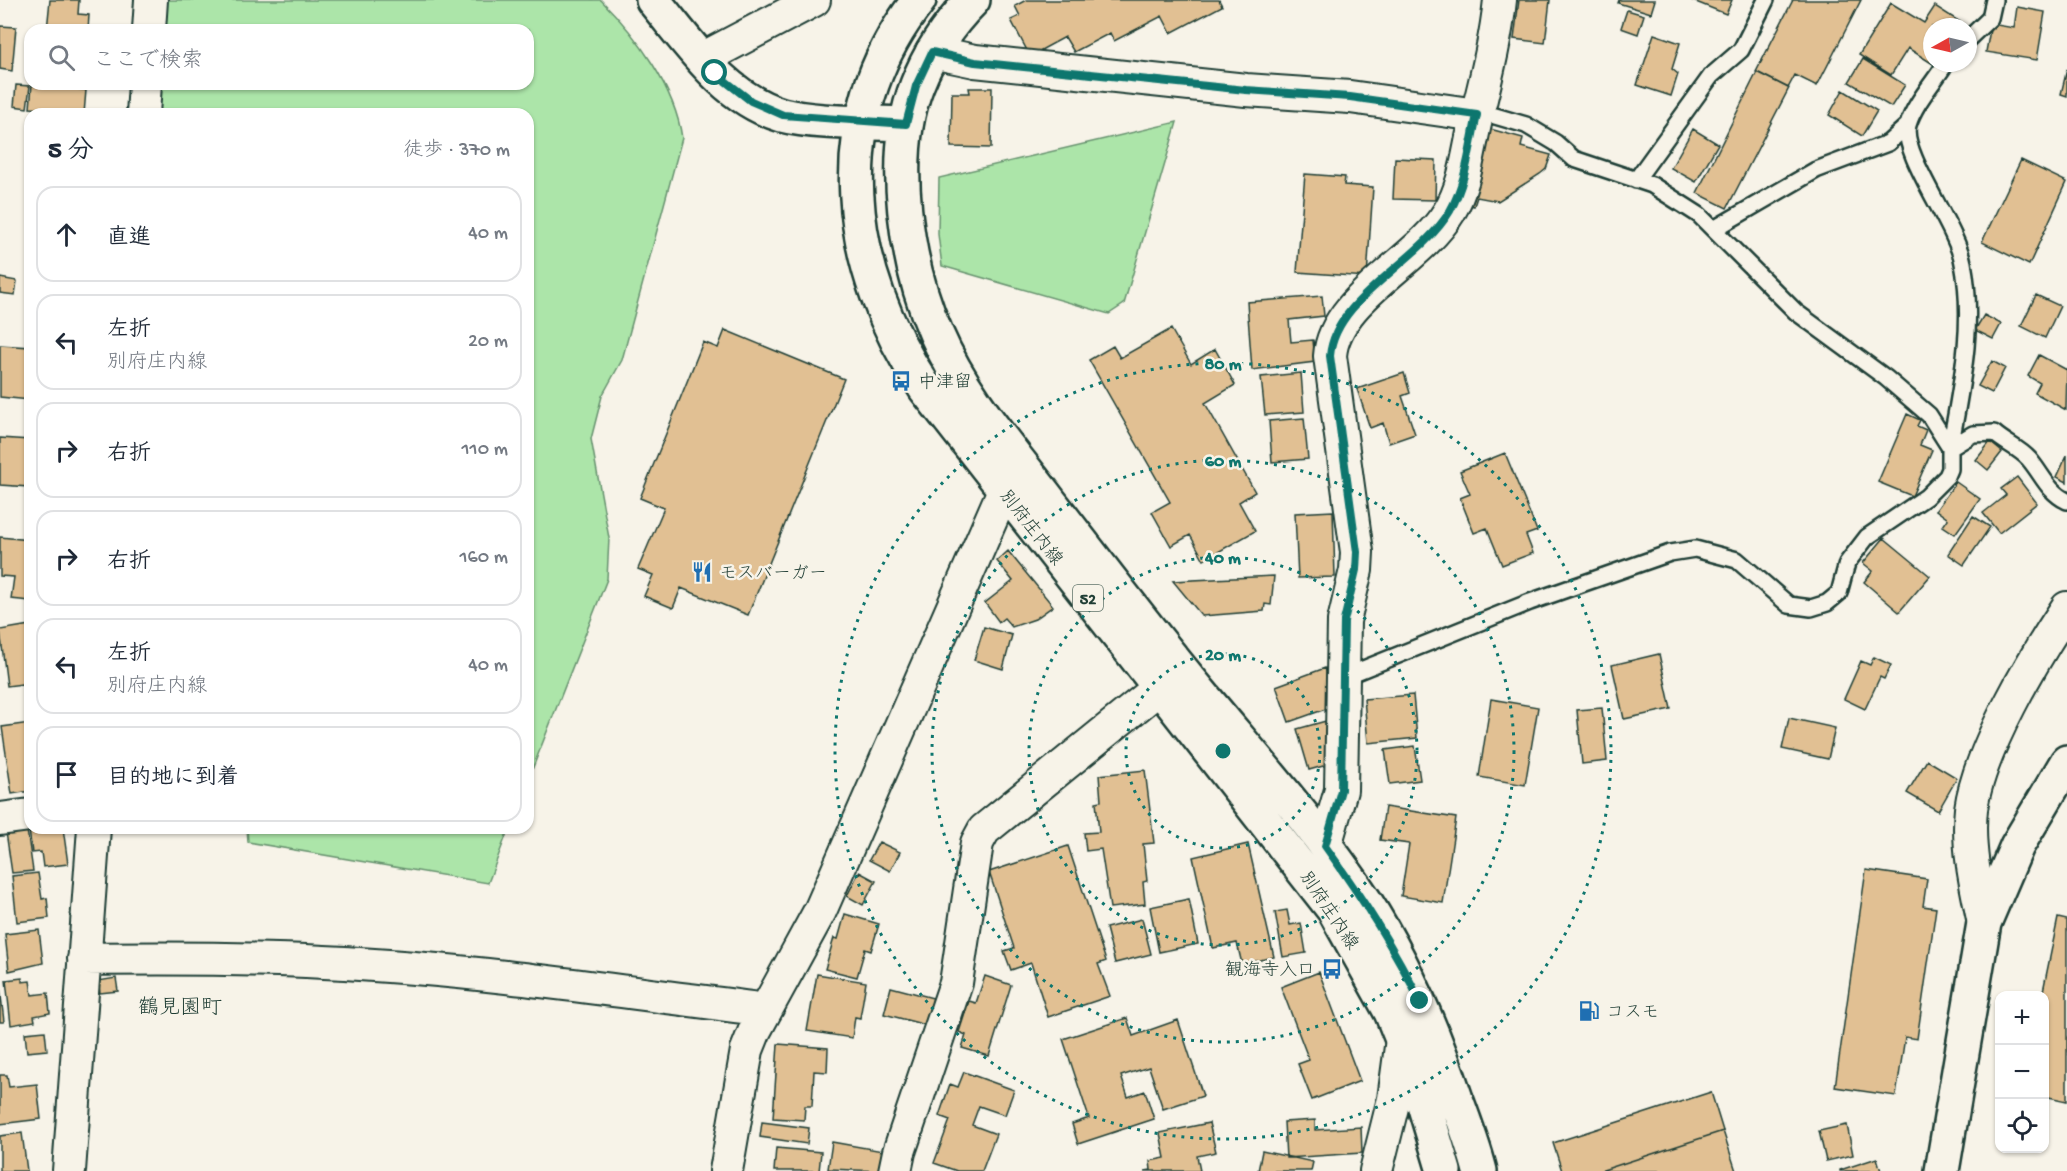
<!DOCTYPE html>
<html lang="ja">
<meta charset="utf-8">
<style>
body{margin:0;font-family:"Gochi Hand","Klee One",sans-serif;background:#f6f6f7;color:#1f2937}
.controls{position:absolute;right:18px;bottom:18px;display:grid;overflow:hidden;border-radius:12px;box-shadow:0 2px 4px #0004}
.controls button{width:54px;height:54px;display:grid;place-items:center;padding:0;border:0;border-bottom:2px solid #e0e1e3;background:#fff;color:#1f2937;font:30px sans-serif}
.compass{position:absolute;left:1923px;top:18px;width:54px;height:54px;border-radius:50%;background:#fff;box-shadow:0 2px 4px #0004;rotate:262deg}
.stop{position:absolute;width:18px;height:18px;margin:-14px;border:4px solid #0f766e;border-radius:50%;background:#fff}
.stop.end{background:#0f766e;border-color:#fff;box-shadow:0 2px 6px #0008}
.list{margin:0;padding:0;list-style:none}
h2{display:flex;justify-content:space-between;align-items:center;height:78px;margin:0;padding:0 24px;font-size:26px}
h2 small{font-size:20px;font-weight:400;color:#747a83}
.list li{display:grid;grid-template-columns:39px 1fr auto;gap:18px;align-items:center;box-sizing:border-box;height:96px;margin:0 12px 12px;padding:0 12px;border:2px solid #e0e1e3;border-radius:18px}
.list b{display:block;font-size:22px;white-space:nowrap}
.list p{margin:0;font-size:20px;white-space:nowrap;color:#747a83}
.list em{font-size:20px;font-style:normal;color:#747a83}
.icon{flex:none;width:33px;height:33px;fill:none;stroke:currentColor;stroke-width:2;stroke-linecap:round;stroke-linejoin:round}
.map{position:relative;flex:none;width:2067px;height:1171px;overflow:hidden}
.search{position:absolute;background:#fff;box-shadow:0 2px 4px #0004;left:24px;top:24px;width:510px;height:66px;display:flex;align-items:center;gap:15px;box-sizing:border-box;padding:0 21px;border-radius:18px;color:#747a83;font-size:22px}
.panel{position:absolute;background:#fff;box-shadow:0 2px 4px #0004;left:24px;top:108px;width:510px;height:726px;border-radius:18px}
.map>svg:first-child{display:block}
</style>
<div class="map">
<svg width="2067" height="1171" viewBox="0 0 2067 1171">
<rect width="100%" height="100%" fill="#f7f3e8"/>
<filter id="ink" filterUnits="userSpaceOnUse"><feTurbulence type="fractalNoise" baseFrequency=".0167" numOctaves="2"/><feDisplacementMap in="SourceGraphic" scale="12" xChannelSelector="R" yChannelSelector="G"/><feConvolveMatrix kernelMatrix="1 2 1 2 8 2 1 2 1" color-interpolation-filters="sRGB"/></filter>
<g filter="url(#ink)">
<path fill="#ace5a9" stroke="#66916e" stroke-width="1.5" d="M 165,0 L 601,0 C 637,36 675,88 682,138 L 622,360 L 602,396 L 591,439 L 609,538 L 607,579 L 528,780 L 528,114 L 156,114 L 159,84 L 528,84 L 528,30 L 163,30 Z
M 1177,122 L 1124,304 L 1109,314 L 942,266 L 938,234 L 939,178 Z
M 247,828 L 509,828 L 488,883 L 248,842 Z"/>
<path fill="#e1c093" stroke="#1f3d34" stroke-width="1.5" d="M 50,0 L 79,0 L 78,14 L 89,15 L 88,30 L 47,30 Z
M 1026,0 L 1219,0 L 1222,6 L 1171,33 L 1162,16 L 1114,41 L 1110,33 L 1074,52 L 1065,37 L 1030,56 L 1011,20 L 1020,16 L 1015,6 Z
M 1519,0 L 1550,0 L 1545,43 L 1514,39 Z
M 1619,0 L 1655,0 L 1651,13 L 1618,3 Z
M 1691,0 L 1732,0 L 1726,14 Z
M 1793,0 L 1861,0 L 1817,86 L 1795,75 L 1788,88 L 1756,72 Z
M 1891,3 L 1924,23 L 1935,6 L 1960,22 L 1957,27 L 1932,27 L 1933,64 L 1908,48 L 1891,75 L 1859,55 Z
M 2017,7 L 2045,12 L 2037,60 L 1986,52 L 1991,24 L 2014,28 Z
M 1627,10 L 1644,15 L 1638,34 L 1621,28 Z
M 0,26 L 16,27 L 12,71 L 0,69 Z
M 1654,34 L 1680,43 L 1672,69 L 1678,74 L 1671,96 L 1637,85 Z
M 1863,59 L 1905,85 L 1891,107 L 1849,82 Z
M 2067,69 L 2067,96 L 2061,94 Z
M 1757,72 L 1789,88 L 1727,208 L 1697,193 Z
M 16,85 L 30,86 L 27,108 L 14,106 Z
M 32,85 L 86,90 L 84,114 L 56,114 L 56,110 L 30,108 Z
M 969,88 L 992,88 L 991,148 L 951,147 L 952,93 L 970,93 Z
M 1843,90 L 1877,111 L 1862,136 L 1829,115 Z
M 1490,129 L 1523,138 L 1521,147 L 1551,155 L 1546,169 L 1540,174 L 1498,201 L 1477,197 L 1474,206 L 1470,205 Z
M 1693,129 L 1718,144 L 1696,182 L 1671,168 Z
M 1395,158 L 1436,160 L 1435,200 L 1393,199 Z
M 2021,160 L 2067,182 L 2029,265 L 1982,242 Z
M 1305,174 L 1345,177 L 1344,185 L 1373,187 L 1367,277 L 1297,272 Z
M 0,278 L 17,281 L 15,295 L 0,293 Z
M 2036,295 L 2060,306 L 2045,338 L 2021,326 Z
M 1322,296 L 1324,316 L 1289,320 L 1291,342 L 1313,340 L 1315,362 L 1252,370 L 1247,302 Z
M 1984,315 L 2001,324 L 1993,339 L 1975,330 Z
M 1171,329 L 1191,364 L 1215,349 L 1235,385 L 1205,403 L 1255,492 L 1239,502 L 1255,531 L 1204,560 L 1190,535 L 1171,546 L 1152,512 L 1170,502 L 1089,360 L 1113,346 L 1120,358 Z
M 725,330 L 844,379 L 748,615 L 681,588 L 673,608 L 644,596 L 653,575 L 638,569 L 664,508 L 640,498 L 703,342 L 718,348 Z
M 0,345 L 30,347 L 30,400 L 0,397 Z
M 2039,355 L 2067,370 L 2066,410 L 2035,393 L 2040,383 L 2028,376 Z
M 1992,361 L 2005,368 L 1992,393 L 1978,386 Z
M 1301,373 L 1304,412 L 1265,415 L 1261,377 Z
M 1404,373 L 1410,393 L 1402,396 L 1415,434 L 1389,443 L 1383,423 L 1370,428 L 1357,389 Z
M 1907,414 L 1920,420 L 1917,426 L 1926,430 L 1920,445 L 1932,450 L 1912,496 L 1878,482 Z
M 1304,418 L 1308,459 L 1272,462 L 1269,421 Z
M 0,438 L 30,440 L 30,506 L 27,506 L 29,487 L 0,485 Z
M 1990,442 L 2002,452 L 1988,470 L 1976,460 Z
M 1505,453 L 1537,531 L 1526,535 L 1533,553 L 1502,565 L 1487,528 L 1474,533 L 1460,498 L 1470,494 L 1460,471 Z
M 2067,455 L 2067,482 L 2057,477 Z
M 2017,477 L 2037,503 L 1999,533 L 1983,513 L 2006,495 L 2001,489 Z
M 1956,482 L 1980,499 L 1955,534 L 1943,526 L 1948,519 L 1936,510 Z
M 1333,511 L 1335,577 L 1298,578 L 1295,513 Z
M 1973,516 L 1990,527 L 1964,565 L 1948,554 Z
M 0,537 L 30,540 L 30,601 L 11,599 L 14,577 L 0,576 Z
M 1884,538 L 1930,576 L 1899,612 L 1864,582 L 1873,571 L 1863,563 Z
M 1008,551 L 1053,606 L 1035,619 L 1012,627 L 1004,618 L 999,622 L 985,603 L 1013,581 L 997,561 Z
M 1274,576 L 1271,605 L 1265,604 L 1264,611 L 1202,616 L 1173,581 Z
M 30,625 L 30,683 L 7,686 L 0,630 Z
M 984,627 L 1012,635 L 1003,669 L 974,660 Z
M 1659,654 L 1671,709 L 1624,719 L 1612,665 Z
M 1874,657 L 1891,665 L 1884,679 L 1880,677 L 1865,709 L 1844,699 L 1861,661 L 1870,665 Z
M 1325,668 L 1337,705 L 1289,722 L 1276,686 Z
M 1413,695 L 1417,738 L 1368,743 L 1364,699 Z
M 1491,699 L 1538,707 L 1525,785 L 1479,777 Z
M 1602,708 L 1607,761 L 1582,764 L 1577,710 Z
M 1789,718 L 1835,728 L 1828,759 L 1782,749 Z
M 1333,719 L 1334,763 L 1309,770 L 1297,729 Z
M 30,723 L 30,791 L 12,794 L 2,727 Z
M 1415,746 L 1420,780 L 1390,784 L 1385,750 Z
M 1927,760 L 1957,778 L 1938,811 L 1907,793 Z
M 1145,770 L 1154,843 L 1143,844 L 1147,881 L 1143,882 L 1145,904 L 1110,908 L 1101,849 L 1086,851 L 1084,833 L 1099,832 L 1096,802 L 1101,801 L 1099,775 Z
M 1385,807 L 1456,818 L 1443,903 L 1401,896 L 1409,844 L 1380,840 Z
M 63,828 L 68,864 L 43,867 L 41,852 L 32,853 L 29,829 Z
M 27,830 L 33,871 L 12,873 L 6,832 Z
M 879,842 L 900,852 L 890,871 L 869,860 Z
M 1248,844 L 1274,957 L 1242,964 L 1237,943 L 1213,948 L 1193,857 Z
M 1068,846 L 1106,961 L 1098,964 L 1110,996 L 1048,1017 L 1031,963 L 1011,970 L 1004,951 L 1014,948 L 989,872 Z
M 1866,870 L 1927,879 L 1923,906 L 1936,908 L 1917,1039 L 1905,1037 L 1896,1096 L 1835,1087 Z
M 859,872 L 876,881 L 863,905 L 847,896 Z
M 38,873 L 42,899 L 47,898 L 49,918 L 17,922 L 12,876 Z
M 1189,899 L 1198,944 L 1159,952 L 1150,907 Z
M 1287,910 L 1290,925 L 1301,923 L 1306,953 L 1283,957 L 1275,912 Z
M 845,914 L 879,924 L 871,951 L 865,949 L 857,977 L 825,969 L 834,938 L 838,939 Z
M 2058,918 L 2067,920 L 2067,1101 L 2044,1096 L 2044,996 L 2042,996 Z
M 1142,919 L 1151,954 L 1115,963 L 1106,928 Z
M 39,930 L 43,963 L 9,971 L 5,934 Z
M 1319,972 L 1360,1081 L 1312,1100 L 1298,1064 L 1309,1060 L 1281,987 Z
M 817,974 L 866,982 L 860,1018 L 855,1017 L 852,1038 L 807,1031 Z
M 985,976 L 1011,985 L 989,1056 L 962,1048 L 966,1035 L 959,1032 L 969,1001 L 976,1003 Z
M 22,978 L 22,982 L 30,981 L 32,995 L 48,993 L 50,1013 L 34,1016 L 35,1021 L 11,1025 L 6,980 Z
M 116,978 L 118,991 L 100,993 L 98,981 Z
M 0,987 L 4,1022 L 0,1022 Z
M 891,987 L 933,998 L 926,1025 L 884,1014 Z
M 1127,1018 L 1133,1036 L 1178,1020 L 1203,1096 L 1163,1109 L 1149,1067 L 1121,1076 L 1128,1097 L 1145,1091 L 1154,1119 L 1078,1144 L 1072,1124 L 1089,1118 L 1063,1039 Z
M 45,1031 L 47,1050 L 27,1052 L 25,1033 Z
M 778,1044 L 828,1048 L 827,1072 L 814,1071 L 812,1106 L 805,1106 L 804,1120 L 773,1118 Z
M 964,1072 L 1014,1090 L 1005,1115 L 979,1106 L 972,1125 L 996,1134 L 982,1171 L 957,1171 L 934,1163 L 950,1120 L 939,1116 L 950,1084 L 958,1087 Z
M 0,1075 L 7,1075 L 9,1087 L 37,1084 L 41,1119 L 0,1124 Z
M 1711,1092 L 1723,1131 L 1600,1171 L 1562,1171 L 1553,1143 Z
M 1315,1120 L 1315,1130 L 1361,1127 L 1362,1153 L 1286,1158 L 1284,1122 Z
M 762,1122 L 809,1128 L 807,1144 L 760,1137 Z
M 1209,1123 L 1216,1152 L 1197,1156 L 1200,1171 L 1145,1171 L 1151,1170 L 1150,1161 L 1165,1158 L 1160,1133 Z
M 1847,1125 L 1853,1155 L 1826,1161 L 1819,1131 Z
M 1723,1131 L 1736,1171 L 1600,1171 Z
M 22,1133 L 27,1171 L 0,1171 L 0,1136 Z
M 832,1142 L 883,1151 L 880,1171 L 828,1169 Z
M 776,1148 L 821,1152 L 819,1171 L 774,1171 Z
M 1262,1151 L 1313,1162 L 1311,1171 L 1258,1171 Z
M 1877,1158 L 1881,1171 L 1840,1171 L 1840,1170 Z"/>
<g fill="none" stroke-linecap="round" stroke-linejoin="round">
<g stroke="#1f3d34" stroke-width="20">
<path id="lane" d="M 1968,39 L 1990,18 L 1994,0
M 1946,63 C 1934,82 1914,104 1908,125 C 1900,153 1957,227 1963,263 C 1975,325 1961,387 1950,448
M 1636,180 L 1711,76 L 1741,50 L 1766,0
M 1714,229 L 1816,170 L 1888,143 L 1908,125
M 1950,448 L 1973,434 L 1994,433 C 2005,443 2019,448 2029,459 C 2042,474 2048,492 2067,501
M 1341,678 L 1530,602 L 1670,553 L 1695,549 L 1737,560 L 1789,605 L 1811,608 L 1827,603 L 1839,593 L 1847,563 L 1867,537 L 1926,497 L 1947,476 L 1950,469 L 1950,448 L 1929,415 L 1886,378 L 1796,312 L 1699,215 L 1652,185 L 1574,159 L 1556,143 L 1526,125 L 1478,111"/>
</g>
<g stroke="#1f3d34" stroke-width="36">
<path id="street" d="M 149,30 L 151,0
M 932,52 L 975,61 L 1246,90 L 1350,97 L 1477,115
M 702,59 L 814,0
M 143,114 L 145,84
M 0,819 L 30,815
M 1325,846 L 1341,790 L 1344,621 L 1356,570 L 1357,552 L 1330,356 C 1334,298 1419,262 1449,212 C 1467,183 1469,144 1478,111 C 1487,74 1496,39 1500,0
M 1984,923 C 1976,886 1967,847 1971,809 C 1979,750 2034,658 2067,608
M 84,959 C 164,958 244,958 324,962 C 472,969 619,991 766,1010
M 69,1171 L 94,828
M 726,1171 L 747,1050 L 755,1030 L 820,911 L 1004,490
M 895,1171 L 899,1152 L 956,983 L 977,843 L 984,830 L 1159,688
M 1376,1171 L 1394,1099 L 1402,1039"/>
</g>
<g stroke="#1f3d34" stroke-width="38">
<path id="secondary" d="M 653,0 C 689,43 725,99 782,115 C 817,124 869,122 906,124
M 1942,1171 L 1984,923 L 2017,846 L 2067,762"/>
</g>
<g stroke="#1f3d34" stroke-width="38">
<path id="primary" d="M 919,0 C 825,119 845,269 925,388 L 1334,910 L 1391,1012 L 1412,1064 L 1444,1171
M 973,0 C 949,24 929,54 917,85 C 889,157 906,265 936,333 C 963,396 1010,449 1051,503 C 1100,566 1148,630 1199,691 C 1256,760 1316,827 1365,901 C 1405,963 1433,1030 1456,1099 C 1465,1123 1474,1147 1480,1171"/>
</g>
<use href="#lane" stroke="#f7f3e8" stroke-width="15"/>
<use href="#street" stroke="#f7f3e8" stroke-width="32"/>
<use href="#secondary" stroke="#f7f3e8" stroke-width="33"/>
<use href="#primary" stroke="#f7f3e8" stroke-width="33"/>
</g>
</g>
<g fill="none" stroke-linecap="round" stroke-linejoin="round" filter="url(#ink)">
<path stroke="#0f766e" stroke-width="8" d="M 715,73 L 751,101 L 783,115 L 906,124 L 916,86 L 932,52 L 975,62 L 1246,90 L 1350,97 L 1477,115 C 1470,146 1466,183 1450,211 C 1419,263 1335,297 1330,356 L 1357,552 L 1356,570 L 1344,621 L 1341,790 L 1325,846 C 1361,896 1393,946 1420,1001"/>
</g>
<g fill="none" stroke="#0f766e" stroke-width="3" stroke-dasharray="3 6">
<circle cx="1223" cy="751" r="97"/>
<circle cx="1223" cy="751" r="194"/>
<circle cx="1223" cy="751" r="291"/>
<circle cx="1223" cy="751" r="388"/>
</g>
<defs>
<g id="bus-bare" transform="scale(1.62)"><path d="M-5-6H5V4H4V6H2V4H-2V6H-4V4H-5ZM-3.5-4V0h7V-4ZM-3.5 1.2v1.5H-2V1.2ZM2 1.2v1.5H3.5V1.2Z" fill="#1f6fb2" stroke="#f7f3e8" stroke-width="2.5" paint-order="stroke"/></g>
<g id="restaurant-bare" transform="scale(1.62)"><path d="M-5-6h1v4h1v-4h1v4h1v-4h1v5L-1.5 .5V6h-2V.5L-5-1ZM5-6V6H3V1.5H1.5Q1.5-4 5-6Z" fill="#1f6fb2" stroke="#f7f3e8" stroke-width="2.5" paint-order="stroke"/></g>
<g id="fuel-bare" transform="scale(1.62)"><path d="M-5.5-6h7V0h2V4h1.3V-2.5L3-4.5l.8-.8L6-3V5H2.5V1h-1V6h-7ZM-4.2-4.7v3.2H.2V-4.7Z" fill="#1f6fb2" stroke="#f7f3e8" stroke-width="2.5" paint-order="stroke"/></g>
</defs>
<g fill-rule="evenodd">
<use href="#bus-bare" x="901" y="381"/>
<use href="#restaurant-bare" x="702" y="572"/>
<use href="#bus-bare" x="1332" y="969"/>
<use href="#fuel-bare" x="1589" y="1011"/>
</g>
<g text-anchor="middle" stroke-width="5" stroke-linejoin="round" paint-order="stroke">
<rect fill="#f7f3e8" stroke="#60746a" stroke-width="1.5" x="1073" y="585" width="30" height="26" rx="4.5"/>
<g font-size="16" font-weight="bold" fill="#1f3d34">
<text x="1088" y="604">52</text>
</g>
<g font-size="18" fill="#1f3d34" stroke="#f7f3e8" text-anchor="start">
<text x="918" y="387">中津留</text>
<text x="719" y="578">モスバーガー</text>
<text x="1315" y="975" text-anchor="end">観海寺入口</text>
<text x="1606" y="1017">コスモ</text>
</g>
<g font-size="18" fill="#1f3d34" stroke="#f7f3e8">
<text transform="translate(1032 527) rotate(52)" y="6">別府庄内線</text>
<text transform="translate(1330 910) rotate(56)" y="6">別府庄内線</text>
</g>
<g font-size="21" fill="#1f3d34" stroke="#f7f3e8">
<text x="180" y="1013">鶴見園町</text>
</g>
</g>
<circle cx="1223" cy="751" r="9" fill="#0f766e" stroke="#f7f3e8" stroke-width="3"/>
<g font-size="18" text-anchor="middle" font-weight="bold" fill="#0f766e" stroke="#f7f3e8" stroke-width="5" stroke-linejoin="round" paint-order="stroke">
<text x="1223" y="369">80 m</text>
<text x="1223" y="466">60 m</text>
<text x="1223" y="563">40 m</text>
<text x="1223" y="660">20 m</text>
</g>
</svg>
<div class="controls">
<button>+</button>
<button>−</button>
<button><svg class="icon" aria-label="locate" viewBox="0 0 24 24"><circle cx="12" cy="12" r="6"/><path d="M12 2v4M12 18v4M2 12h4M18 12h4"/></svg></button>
</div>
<svg class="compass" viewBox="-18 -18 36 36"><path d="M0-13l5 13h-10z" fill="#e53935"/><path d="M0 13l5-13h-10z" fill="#747a83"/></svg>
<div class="stop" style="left:715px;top:73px"></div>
<div class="stop end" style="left:1420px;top:1001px"></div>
<div class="search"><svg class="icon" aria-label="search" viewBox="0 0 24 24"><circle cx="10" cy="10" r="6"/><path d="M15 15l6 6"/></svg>ここで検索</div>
<section class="panel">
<h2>5 分<small>徒歩 · 370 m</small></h2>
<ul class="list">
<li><svg class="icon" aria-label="ahead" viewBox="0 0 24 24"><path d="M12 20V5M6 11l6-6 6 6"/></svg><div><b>直進</b></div><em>40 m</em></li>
<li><svg class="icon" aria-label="left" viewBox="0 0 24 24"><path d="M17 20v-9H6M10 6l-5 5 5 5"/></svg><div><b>左折</b><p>別府庄内線</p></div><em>20 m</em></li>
<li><svg class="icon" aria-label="right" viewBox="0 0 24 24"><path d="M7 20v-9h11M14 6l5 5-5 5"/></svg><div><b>右折</b></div><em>110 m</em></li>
<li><svg class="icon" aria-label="right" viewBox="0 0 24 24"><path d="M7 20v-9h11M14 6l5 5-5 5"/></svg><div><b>右折</b></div><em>160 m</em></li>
<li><svg class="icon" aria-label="left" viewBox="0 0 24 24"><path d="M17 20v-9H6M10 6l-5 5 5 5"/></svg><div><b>左折</b><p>別府庄内線</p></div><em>40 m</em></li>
<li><svg class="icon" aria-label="arrive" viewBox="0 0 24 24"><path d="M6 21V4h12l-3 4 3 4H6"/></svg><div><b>目的地に到着</b></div></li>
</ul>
</section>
</div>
